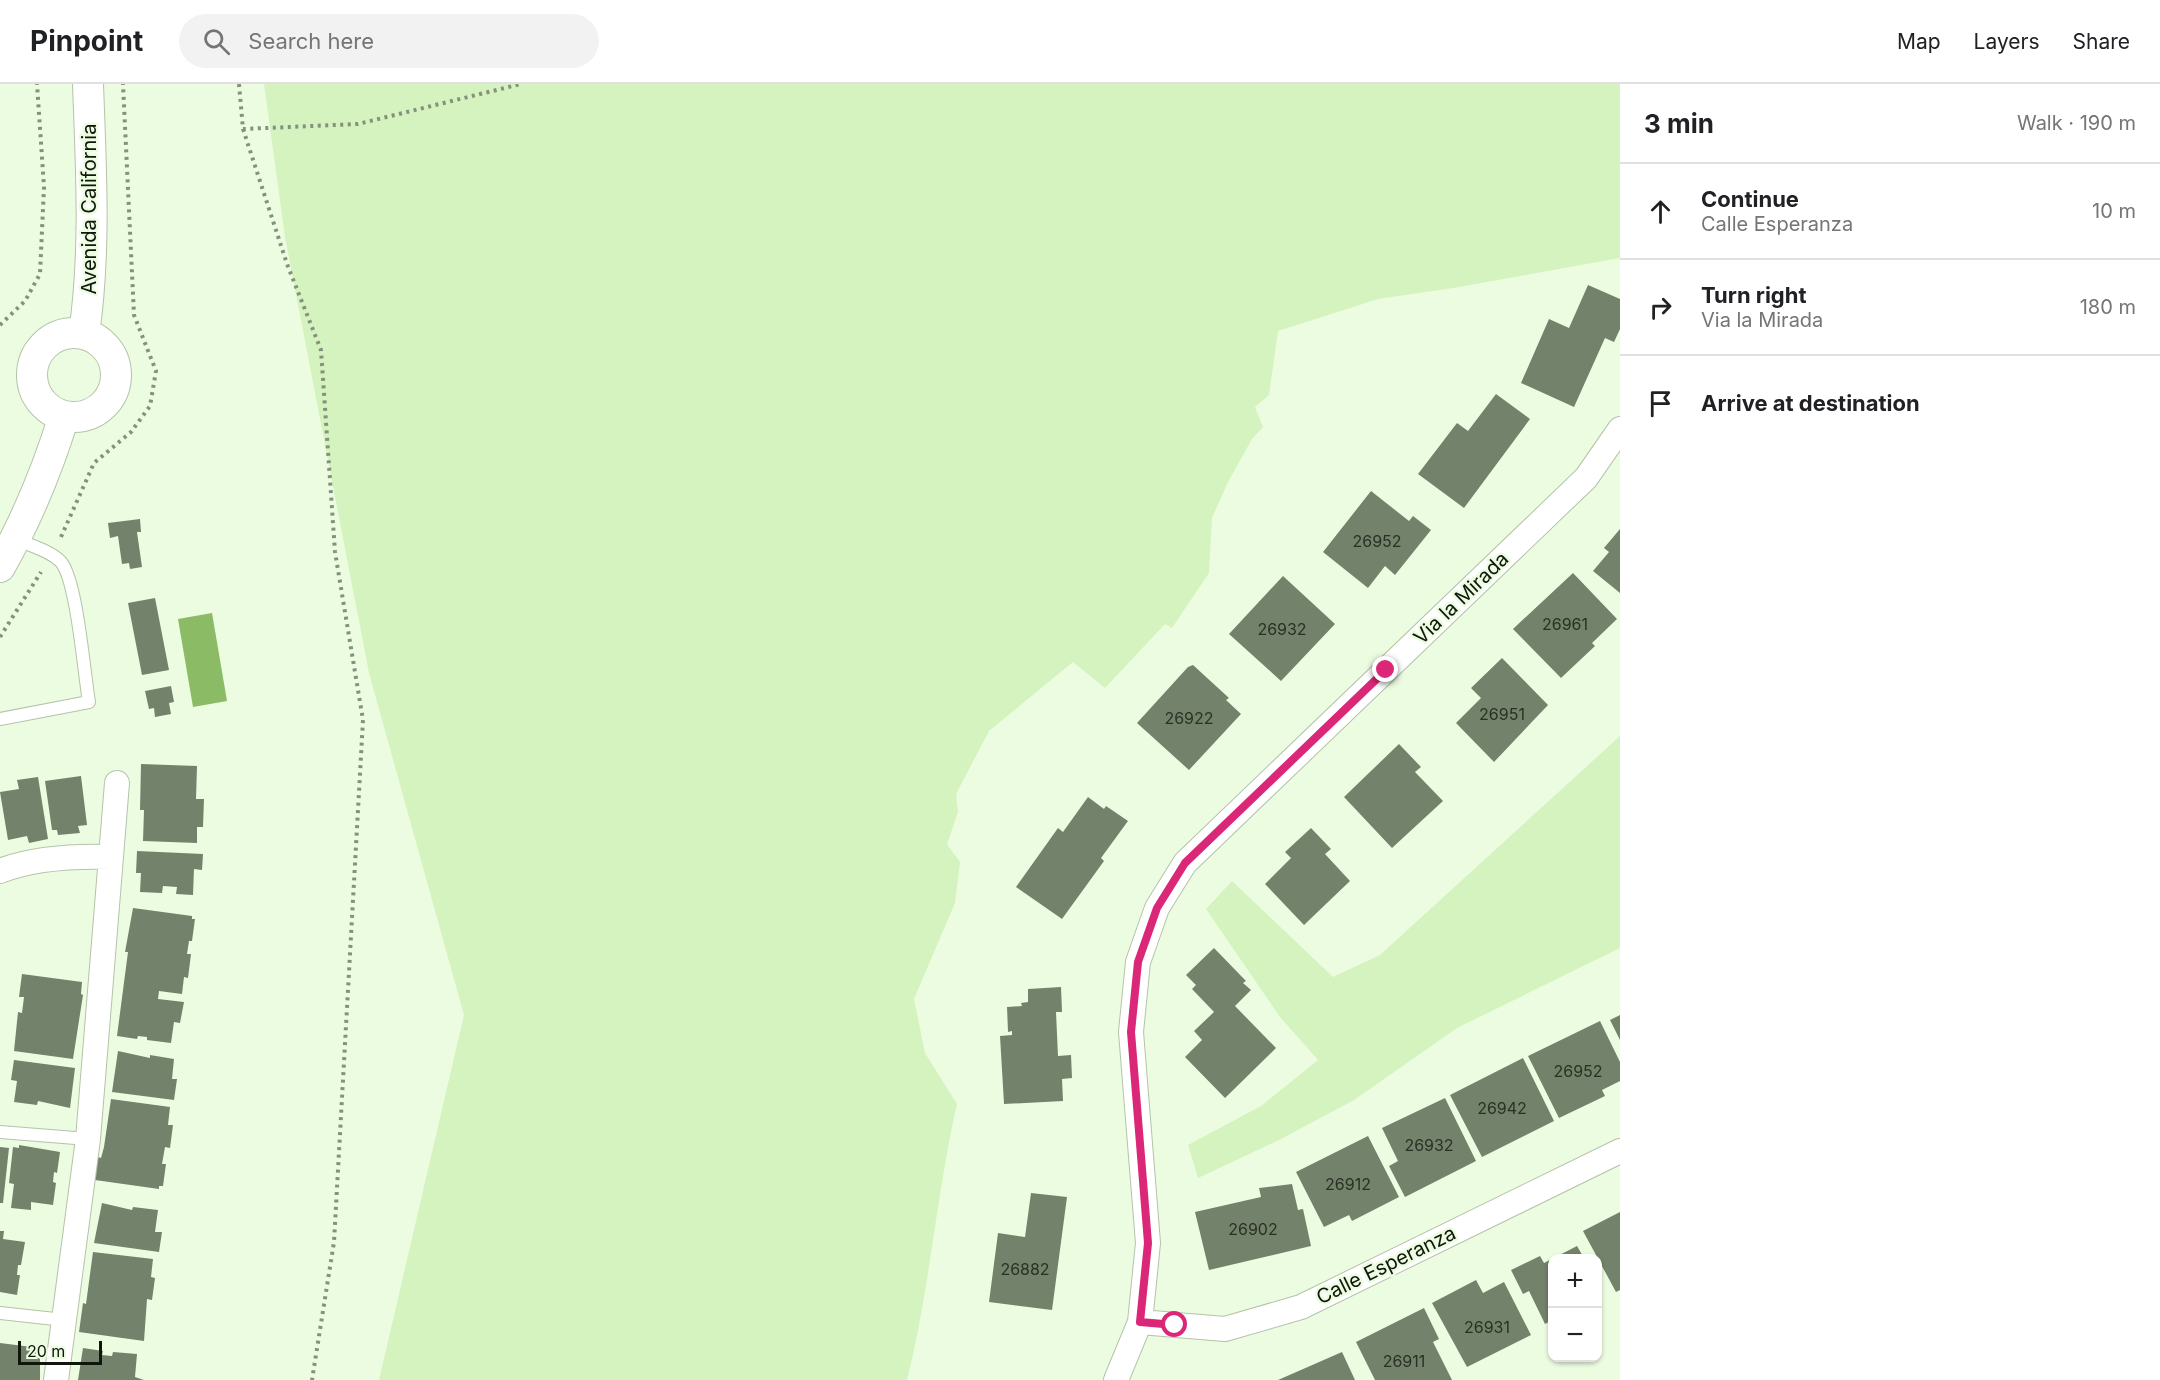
<!DOCTYPE html>
<meta charset="utf-8">
<style>
body{margin:0;font-family:Inter,sans-serif;background:#f2f2f2;color:#202124}
.controls{position:absolute;right:18px;bottom:18px;display:grid;overflow:hidden;border-radius:12px;box-shadow:0 2px 4px #0004}
.controls button{width:54px;height:54px;display:grid;place-items:center;padding:0;border:0;border-bottom:2px solid #e0e0e0;background:#fff;color:#202124;font:30px sans-serif}
.scale{position:absolute;left:18px;bottom:15px;width:84px;box-sizing:border-box;padding-left:6px;border:3px solid #10160c;border-top:0;font-size:16px;line-height:21px;white-space:nowrap;color:#10160c;-webkit-text-stroke:4px #ecfce1;paint-order:stroke}
.stop{position:absolute;width:18px;height:18px;margin:-14px;border:4px solid #db2777;border-radius:50%;background:#fff}
.stop.end{background:#db2777;border-color:#fff;box-shadow:0 2px 6px #0008}
.list{margin:0;padding:0;list-style:none}
h2{display:flex;justify-content:space-between;align-items:center;height:78px;margin:0;padding:0 24px;font-size:26px}
h2 small{font-size:20px;font-weight:400;color:#757577}
.list li{display:grid;grid-template-columns:39px 1fr auto;gap:18px;align-items:center;box-sizing:border-box;height:96px;padding:0 24px;border-top:2px solid #e0e0e0}
.list b{display:block;font-size:22px;white-space:nowrap}
.list p{margin:0;font-size:20px;white-space:nowrap;color:#757577}
.list em{font-size:20px;font-style:normal;color:#757577}
.icon{flex:none;width:33px;height:33px;fill:none;stroke:currentColor;stroke-width:2;stroke-linecap:round;stroke-linejoin:round}
.map{position:relative;flex:none;width:1620px;height:1296px;overflow:hidden}
header{display:flex;align-items:center;gap:36px;box-sizing:border-box;height:84px;padding:0 30px;background:#fff;border-bottom:2px solid #e0e0e0}
header strong{font-size:28px}
nav{display:flex;gap:33px;margin-inline-start:auto;font-size:21px}
.search{width:420px;height:54px;background:#f2f2f2;display:flex;align-items:center;gap:15px;box-sizing:border-box;padding:0 21px;border-radius:33px;color:#757577;font-size:22px}
main{display:flex}
aside{flex:1;background:#fff}
.map>svg:first-child{display:block}
</style>
<header>
<strong>Pinpoint</strong>
<div class="search"><svg class="icon" aria-label="search" viewBox="0 0 24 24"><circle cx="10" cy="10" r="6"/><path d="M15 15l6 6"/></svg>Search here</div>
<nav><a>Map</a><a>Layers</a><a>Share</a></nav>
</header>
<main>
<div class="map">
<svg width="1620" height="1296" viewBox="0 0 1620 1296">
<rect width="100%" height="100%" fill="#ecfce1"/>
<path fill="#d4f3be" d="M 264,0 L 1620,0 L 1620,174 L 1453,204 L 1378,215 L 1278,247 L 1269,311 L 1255,323 L 1263,343 L 1252,355 L 1228,398 L 1212,434 L 1209,489 L 1172,544 L 1165,540 L 1105,604 L 1073,578 L 989,647 L 956,710 L 958,728 L 947,760 L 960,778 L 955,819 L 914,915 L 925,969 L 957,1020 C 936,1111 930,1205 907,1296 L 379,1296 L 464,931 L 369,589 L 285,153 Z
M 1620,652 L 1620,864 L 1457,944 L 1354,1016 L 1279,1056 L 1198,1094 L 1188,1061 L 1261,1022 L 1318,976 L 1280,933 L 1206,825 L 1232,797 L 1333,893 L 1380,871 Z"/>
<path fill="#8bbb64" d="M 212,529 L 227,617 L 193,623 L 178,535 Z"/>
<path fill="#73826a" d="M 1588,201 L 1620,215 L 1620,245 L 1614,258 L 1605,254 L 1574,323 L 1521,299 L 1549,235 L 1569,244 Z
M 1496,310 L 1530,335 L 1464,424 L 1418,390 L 1457,339 L 1468,347 Z
M 1371,407 L 1409,437 L 1413,432 L 1431,446 L 1395,491 L 1385,482 L 1368,504 L 1323,468 Z
M 140,435 L 141,448 L 137,448 L 142,483 L 130,485 L 129,479 L 122,480 L 118,452 L 110,454 L 108,439 Z
M 1620,445 L 1620,509 L 1593,487 L 1609,468 L 1604,464 Z
M 1573,489 L 1617,535 L 1592,559 L 1595,562 L 1561,594 L 1513,545 Z
M 1283,492 L 1335,540 L 1281,597 L 1229,550 Z
M 155,514 L 169,586 L 142,591 L 128,519 Z
M 1502,574 L 1548,621 L 1494,678 L 1456,639 L 1481,614 L 1471,604 Z
M 1193,581 L 1229,614 L 1226,616 L 1241,630 L 1189,686 L 1137,639 L 1188,583 Z
M 171,602 L 174,618 L 169,619 L 171,630 L 155,633 L 154,624 L 149,625 L 145,607 Z
M 1399,660 L 1421,683 L 1415,688 L 1443,717 L 1392,764 L 1344,713 Z
M 141,680 L 197,682 L 196,715 L 204,715 L 203,743 L 197,743 L 197,759 L 143,757 L 144,726 L 140,726 Z
M 81,692 L 87,741 L 78,742 L 80,749 L 58,751 L 57,746 L 52,746 L 45,697 Z
M 38,693 L 48,755 L 29,759 L 27,752 L 8,756 L 0,708 L 19,705 L 17,696 Z
M 1088,713 L 1104,725 L 1106,722 L 1128,737 L 1101,774 L 1104,777 L 1062,835 L 1016,803 L 1058,744 L 1063,748 Z
M 1311,744 L 1331,765 L 1325,770 L 1350,797 L 1304,841 L 1265,800 L 1291,774 L 1285,768 Z
M 137,767 L 203,770 L 202,786 L 194,785 L 193,811 L 176,810 L 177,803 L 163,802 L 162,809 L 140,808 L 141,789 L 136,789 Z
M 133,824 L 192,832 L 192,835 L 195,835 L 192,857 L 189,857 L 187,870 L 191,870 L 188,894 L 184,893 L 182,910 L 159,907 L 158,915 L 184,918 L 180,939 L 174,938 L 171,959 L 147,956 L 147,953 L 138,952 L 137,955 L 117,952 L 128,868 L 125,868 Z
M 1214,864 L 1246,897 L 1243,899 L 1251,906 L 1235,922 L 1276,964 L 1225,1014 L 1185,973 L 1202,956 L 1194,947 L 1214,928 L 1192,905 L 1196,901 L 1186,891 Z
M 22,890 L 82,898 L 81,910 L 83,911 L 73,975 L 14,967 L 18,928 L 22,929 L 24,913 L 19,913 Z
M 1061,903 L 1062,928 L 1056,928 L 1058,972 L 1071,971 L 1072,994 L 1062,995 L 1063,1017 L 1004,1020 L 1000,952 L 1012,951 L 1012,947 L 1008,948 L 1007,923 L 1022,922 L 1021,919 L 1028,918 L 1028,905 Z
M 1620,931 L 1620,956 L 1610,936 Z
M 1600,937 L 1620,978 L 1620,997 L 1602,1006 L 1605,1012 L 1559,1034 L 1528,972 Z
M 118,967 L 150,974 L 150,971 L 174,975 L 172,995 L 177,995 L 174,1016 L 112,1008 Z
M 1523,974 L 1554,1037 L 1482,1073 L 1450,1011 Z
M 14,976 L 75,984 L 70,1024 L 38,1017 L 37,1021 L 14,1018 L 17,997 L 11,996 Z
M 1445,1014 L 1476,1077 L 1405,1113 L 1389,1082 L 1398,1077 L 1382,1044 Z
M 111,1015 L 170,1023 L 168,1041 L 173,1041 L 170,1064 L 165,1063 L 162,1080 L 166,1080 L 163,1102 L 159,1102 L 159,1105 L 95,1096 L 98,1073 L 101,1074 L 104,1063 Z
M 1368,1052 L 1399,1113 L 1352,1137 L 1349,1131 L 1324,1143 L 1296,1088 Z
M 19,1061 L 60,1068 L 57,1089 L 54,1088 L 53,1098 L 56,1099 L 53,1121 L 31,1118 L 31,1126 L 11,1124 L 14,1100 L 9,1099 L 13,1063 L 19,1064 Z
M 0,1063 L 9,1064 L 3,1119 L 0,1119 Z
M 1292,1100 L 1298,1126 L 1303,1125 L 1311,1162 L 1209,1186 L 1195,1128 L 1261,1113 L 1259,1104 Z
M 1031,1109 L 1067,1113 L 1052,1226 L 989,1218 L 998,1149 L 1025,1153 Z
M 102,1119 L 132,1126 L 133,1123 L 158,1126 L 155,1148 L 162,1148 L 159,1168 L 94,1159 Z
M 1620,1128 L 1620,1206 L 1616,1208 L 1583,1147 Z
M 0,1147 L 4,1147 L 3,1155 L 25,1158 L 21,1181 L 18,1181 L 17,1191 L 20,1191 L 17,1211 L 0,1208 Z
M 1577,1162 L 1584,1174 L 1552,1174 L 1552,1236 L 1545,1240 L 1529,1207 L 1523,1210 L 1511,1186 L 1540,1172 L 1544,1179 Z
M 93,1168 L 153,1175 L 151,1193 L 155,1194 L 152,1216 L 147,1215 L 144,1257 L 79,1248 L 83,1219 L 86,1220 Z
M 1476,1196 L 1483,1209 L 1504,1198 L 1531,1251 L 1467,1283 L 1432,1219 Z
M 1424,1224 L 1439,1255 L 1433,1258 L 1452,1296 L 1375,1296 L 1356,1258 Z
M 0,1259 L 40,1264 L 40,1296 L 0,1296 Z
M 83,1264 L 103,1267 L 102,1271 L 112,1272 L 113,1268 L 137,1270 L 135,1293 L 144,1296 L 78,1296 Z
M 1342,1268 L 1355,1296 L 1278,1296 Z"/>
<g fill="none" stroke-linecap="round" stroke-linejoin="round">
<g stroke="#b4c3a9" stroke-width="14">
<path id="service" d="M 0,635 L 89,618 C 84,589 77,497 61,478 C 51,467 29,461 15,455
M 0,1048 L 88,1055
M 0,1229 L 64,1236"/>
</g>
<g stroke="#b4c3a9" stroke-width="26">
<path id="minor" d="M 0,787 C 33,774 76,772 111,773
M 1140,1238 L 1225,1245 L 1301,1223 L 1620,1067
M 56,1296 L 88,1055 L 117,699
M 1116,1296 L 1140,1238 L 1148,1159 L 1131,948 L 1138,878 L 1157,824 L 1185,779 L 1586,394 L 1620,345"/>
</g>
<g stroke="#b4c3a9" stroke-width="32">
<path id="tertiary" d="M32 291a42 42 0 1 1 84 0a42 42 0 1 1-84 0Z
M 84,250 C 96,167 91,83 88,0
M 0,483 C 27,435 48,384 64,332"/>
</g>
<path stroke="#85917d" stroke-width="4" stroke-dasharray="3 4.5" stroke-linecap="butt" d="M 239,0 L 243,45 L 358,40 L 521,0
M 243,45 L 287,180 L 321,266 L 335,468 L 363,636 L 334,1158 L 312,1296
M 0,241 L 25,217 L 40,190 L 44,103 L 37,0
M 61,453 L 94,379 L 131,348 L 150,322 L 156,287 L 134,231 L 123,0
M 0,553 L 41,488"/>
<use href="#service" stroke="#fff" stroke-width="12"/>
<use href="#minor" stroke="#fff" stroke-width="24"/>
<use href="#tertiary" stroke="#fff" stroke-width="30"/>
</g>
<g fill="none" stroke-linecap="round" stroke-linejoin="round">
<path stroke="#db2777" stroke-width="8" d="M 1175,1241 L 1140,1238 L 1148,1159 L 1131,948 L 1138,878 L 1157,824 L 1185,779 L 1386,586"/>
</g>
<g text-anchor="middle" stroke-width="5" stroke-linejoin="round" paint-order="stroke">
<g font-size="16" fill="#293124">
<text x="1377" y="463">26952</text>
<text x="1565" y="546">26961</text>
<text x="1282" y="551">26932</text>
<text x="1502" y="636">26951</text>
<text x="1189" y="640">26922</text>
<text x="1578" y="993">26952</text>
<text x="1502" y="1030">26942</text>
<text x="1429" y="1067">26932</text>
<text x="1348" y="1106">26912</text>
<text x="1253" y="1151">26902</text>
<text x="1025" y="1191">26882</text>
<text x="1487" y="1249">26931</text>
<text x="1404" y="1283">26911</text>
</g>
<g font-size="20" fill="#10160c" stroke="#ecfce1">
<text transform="translate(89 125) rotate(-90)" y="7">Avenida California</text>
<text transform="translate(1461 514) rotate(-44)" y="7">Via la Mirada</text>
<text transform="translate(1386 1181) rotate(-26)" y="7">Calle Esperanza</text>
</g>
</g>
</svg>
<div class="controls">
<button>+</button>
<button>−</button>
</div>
<div class="scale">20 m</div>
<div class="stop" style="left:1175px;top:1241px"></div>
<div class="stop end" style="left:1386px;top:586px"></div>
</div>
<aside>
<h2>3 min<small>Walk · 190 m</small></h2>
<ul class="list">
<li><svg class="icon" aria-label="ahead" viewBox="0 0 24 24"><path d="M12 20V5M6 11l6-6 6 6"/></svg><div><b>Continue</b><p>Calle Esperanza</p></div><em>10 m</em></li>
<li><svg class="icon" aria-label="right" viewBox="0 0 24 24"><path d="M7 20v-9h11M14 6l5 5-5 5"/></svg><div><b>Turn right</b><p>Via la Mirada</p></div><em>180 m</em></li>
<li><svg class="icon" aria-label="arrive" viewBox="0 0 24 24"><path d="M6 21V4h12l-3 4 3 4H6"/></svg><div><b>Arrive at destination</b></div></li>
</ul>
</aside>
</main>
